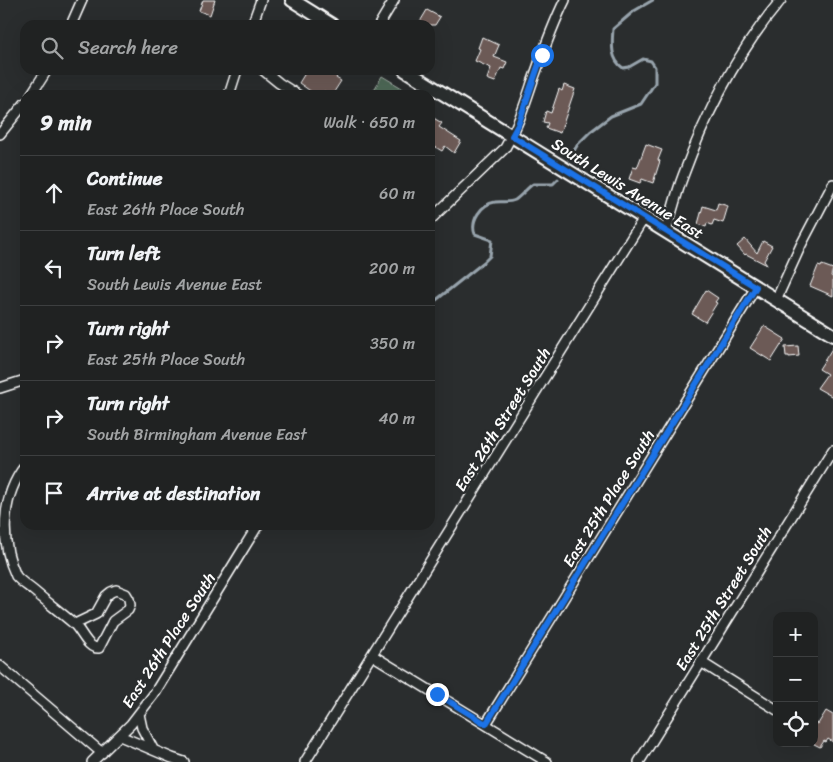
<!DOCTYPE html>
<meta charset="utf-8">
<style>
body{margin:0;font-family:Sriracha,sans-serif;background:#282a2a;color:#f1f3f6}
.controls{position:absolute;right:15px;bottom:15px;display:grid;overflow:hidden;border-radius:10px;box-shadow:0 5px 20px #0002}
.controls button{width:45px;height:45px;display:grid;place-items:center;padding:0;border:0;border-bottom:1px solid #3d3f40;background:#202222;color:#f1f3f6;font:25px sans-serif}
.stop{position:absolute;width:15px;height:15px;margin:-11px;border:4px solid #1a73e8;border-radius:50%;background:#fff}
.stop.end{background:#1a73e8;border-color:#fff;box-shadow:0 1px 5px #0008}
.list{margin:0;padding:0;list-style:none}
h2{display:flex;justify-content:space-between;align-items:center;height:65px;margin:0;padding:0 20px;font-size:21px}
h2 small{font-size:16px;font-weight:400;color:#a2a4a5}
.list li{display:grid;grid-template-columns:32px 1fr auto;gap:15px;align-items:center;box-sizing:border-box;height:75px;padding:0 20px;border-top:1px solid #3d3f40}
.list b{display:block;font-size:19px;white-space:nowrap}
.list p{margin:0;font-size:16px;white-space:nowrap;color:#a2a4a5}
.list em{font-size:16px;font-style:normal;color:#a2a4a5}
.icon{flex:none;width:28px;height:28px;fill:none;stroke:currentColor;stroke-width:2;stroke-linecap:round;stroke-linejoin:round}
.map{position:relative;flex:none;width:833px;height:762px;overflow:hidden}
.search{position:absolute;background:#202222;box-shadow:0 5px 20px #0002;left:20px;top:20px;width:415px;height:55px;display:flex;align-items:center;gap:12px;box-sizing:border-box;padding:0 18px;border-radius:15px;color:#a2a4a5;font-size:19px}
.panel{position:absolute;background:#202222;box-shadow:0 5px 20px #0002;left:20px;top:90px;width:415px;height:440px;border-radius:15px}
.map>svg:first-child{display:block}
</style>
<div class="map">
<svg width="833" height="762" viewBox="0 0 833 762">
<rect width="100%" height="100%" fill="#2a2d2e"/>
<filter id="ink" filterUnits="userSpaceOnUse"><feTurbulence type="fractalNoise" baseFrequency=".02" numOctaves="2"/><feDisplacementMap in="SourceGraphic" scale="10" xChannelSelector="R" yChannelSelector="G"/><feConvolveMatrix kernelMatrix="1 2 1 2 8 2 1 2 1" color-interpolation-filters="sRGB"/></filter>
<g filter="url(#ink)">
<path fill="#506a59" stroke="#a8b4ac" d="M 382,76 L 402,88 L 397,95 L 371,95 Z"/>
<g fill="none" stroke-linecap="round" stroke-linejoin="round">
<path stroke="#98a4ad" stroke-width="3" d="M 569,159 L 578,144 L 590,132 L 611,116 L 641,104 L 655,83 L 655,67 L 651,61 L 643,59 L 629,67 L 623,68 C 610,59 612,43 613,29 L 634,11 L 653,0
M 430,305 L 484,262 L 490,256 L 492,240 L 475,234 C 470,221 481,204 495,202 C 501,201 509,203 515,200 C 521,196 527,188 533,184 L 553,184 L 558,179"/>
</g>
<path fill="#6c5a57" stroke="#fff" d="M 203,0 L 215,0 L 210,15 L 199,11 Z
M 427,10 L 440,17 L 435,25 L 418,25 Z
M 482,37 L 499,45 L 494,57 L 507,62 L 504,69 L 501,68 L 495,82 L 487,79 L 491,68 L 475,61 L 480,49 L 478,48 Z
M 307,70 L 335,70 L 339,73 L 336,78 L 341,81 L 332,95 L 324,91 L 321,95 L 316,95 L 299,83 Z
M 564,85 L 575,89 L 560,133 L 546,128 L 548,123 L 543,122 L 546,111 L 551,113 L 559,89 L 562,91 Z
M 430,116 L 442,123 L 439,127 L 461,141 L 454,153 L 445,146 L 442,151 L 430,144 L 433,136 L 430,135 Z
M 646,144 L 662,150 L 658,160 L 660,161 L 653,183 L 642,179 L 640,183 L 629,179 L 633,167 L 637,168 Z
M 718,203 L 728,206 L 723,223 L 714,220 L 712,225 L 707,223 L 706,227 L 698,224 L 703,206 L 716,210 Z
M 745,239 L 757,253 L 763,241 L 772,246 L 764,261 L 767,265 L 746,254 L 745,255 L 737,246 Z
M 822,265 L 833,269 L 831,276 L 833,277 L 833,296 L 810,286 L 818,266 L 821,267 Z
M 706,290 L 718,298 L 715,302 L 717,303 L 705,322 L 692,314 Z
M 764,326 L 785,339 L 771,361 L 750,348 Z
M 798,346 L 799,356 L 789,357 L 789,356 L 786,356 L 785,347 Z
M 833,347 L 833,397 L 817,388 L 827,374 L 819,369 Z
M 826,711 L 833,715 L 833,742 L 828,739 L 826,742 L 824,741 L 820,747 L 814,744 L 814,722 L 818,724 Z"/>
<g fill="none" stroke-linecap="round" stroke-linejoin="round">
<g stroke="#fff" stroke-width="12">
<path id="minor" d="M 71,25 L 82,0
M 252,25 L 261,0
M 379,25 L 394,0
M 263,70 L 279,83 L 298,95
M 31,95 L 47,70
M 229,95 L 237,70
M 0,134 L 25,103
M 430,220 L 505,148 C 518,126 524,107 532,83 C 542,55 552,26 565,0
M 666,231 C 672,213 676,194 683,176 C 706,113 738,51 781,0
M 776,300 L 801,245 L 833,184
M 0,388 L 25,380
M 25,466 C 1,497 0,542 16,576 C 21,582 28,586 34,591 C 47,602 60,612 73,623 C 82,631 87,649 99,648 L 113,621 L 128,610 L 130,605 L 129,599 L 126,594 L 116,590 L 111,592 L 106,596 L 96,614 L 75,624
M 372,655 L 547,762
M 701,662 L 777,710
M 0,666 L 102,753
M 139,714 L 142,728 L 153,749
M 486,724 L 756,287
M 120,736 L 172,758 L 184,762
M 92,762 L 131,724 L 154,694 L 258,525
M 305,762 L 644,218
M 639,762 L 833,450"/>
</g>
<g stroke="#fff" stroke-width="16">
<path id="secondary" d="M 292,0 L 332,25
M 405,70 L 833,335"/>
</g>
<use href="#minor" stroke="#2a2d2e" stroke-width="9"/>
<use href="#secondary" stroke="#2a2d2e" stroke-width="12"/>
</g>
</g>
<g fill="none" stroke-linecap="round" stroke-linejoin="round" filter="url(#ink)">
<path stroke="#1a73e8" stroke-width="6" d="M 437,694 L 486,724 L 756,287 L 512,136 L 518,125 L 542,55"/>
</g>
<g text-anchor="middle" stroke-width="5" stroke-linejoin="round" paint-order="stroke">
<g font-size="16" fill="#fff" stroke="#2a2d2e">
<text transform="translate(628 188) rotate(32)" y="6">South Lewis Avenue East</text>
<text transform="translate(502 419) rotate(-58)" y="6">East 26th Street South</text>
<text transform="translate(608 498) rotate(-58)" y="6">East 25th Place South</text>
<text transform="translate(723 598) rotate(-58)" y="6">East 25th Street South</text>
<text transform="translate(168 640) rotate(-57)" y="6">East 26th Place South</text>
</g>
</g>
</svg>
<div class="controls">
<button>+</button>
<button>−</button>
<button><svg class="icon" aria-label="locate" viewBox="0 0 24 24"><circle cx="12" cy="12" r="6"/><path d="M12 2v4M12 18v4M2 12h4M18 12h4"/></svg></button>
</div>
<div class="stop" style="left:542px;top:55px"></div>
<div class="stop end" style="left:437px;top:694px"></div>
<div class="search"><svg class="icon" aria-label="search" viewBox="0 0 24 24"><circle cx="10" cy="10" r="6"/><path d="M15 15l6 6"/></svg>Search here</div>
<section class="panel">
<h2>9 min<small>Walk · 650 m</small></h2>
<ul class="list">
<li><svg class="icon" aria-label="ahead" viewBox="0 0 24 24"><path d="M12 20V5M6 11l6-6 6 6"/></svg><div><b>Continue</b><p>East 26th Place South</p></div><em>60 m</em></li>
<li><svg class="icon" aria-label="left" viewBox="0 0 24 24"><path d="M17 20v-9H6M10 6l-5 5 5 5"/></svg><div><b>Turn left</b><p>South Lewis Avenue East</p></div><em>200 m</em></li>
<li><svg class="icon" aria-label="right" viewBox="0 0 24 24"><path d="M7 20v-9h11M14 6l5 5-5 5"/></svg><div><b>Turn right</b><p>East 25th Place South</p></div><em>350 m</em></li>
<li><svg class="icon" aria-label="right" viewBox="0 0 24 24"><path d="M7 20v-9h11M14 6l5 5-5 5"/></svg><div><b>Turn right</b><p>South Birmingham Avenue East</p></div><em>40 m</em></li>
<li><svg class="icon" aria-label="arrive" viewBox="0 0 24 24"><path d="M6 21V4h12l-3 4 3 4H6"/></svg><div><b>Arrive at destination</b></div></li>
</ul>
</section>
</div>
